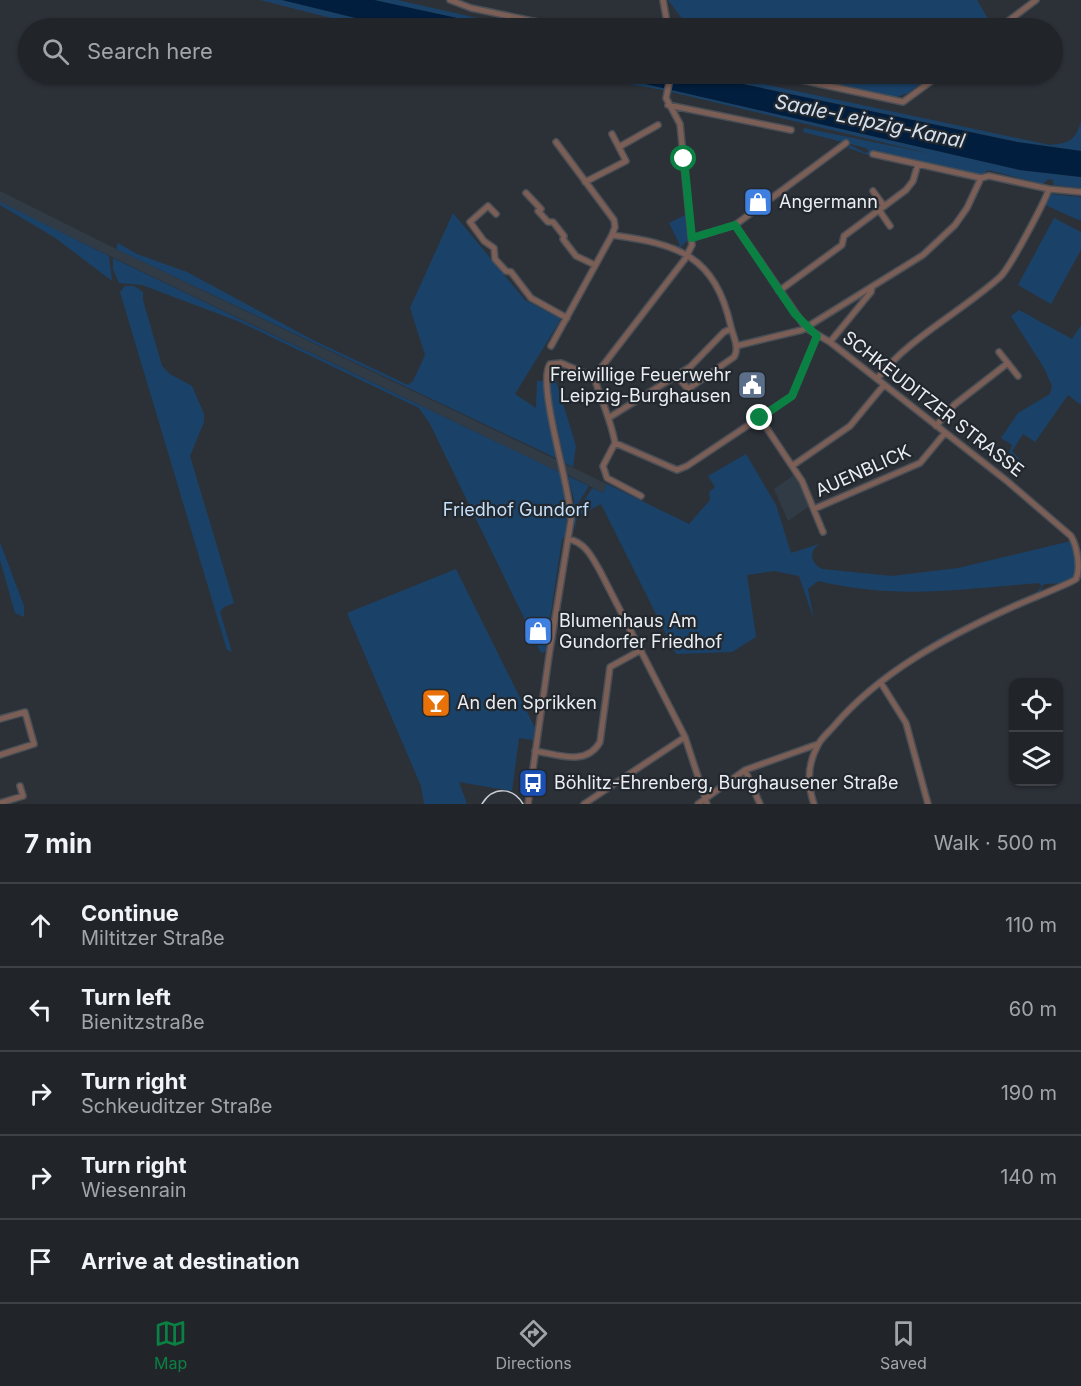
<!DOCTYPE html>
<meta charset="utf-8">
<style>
body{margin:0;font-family:Inter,sans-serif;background:#2d3136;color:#f1f3f6}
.controls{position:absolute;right:18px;bottom:18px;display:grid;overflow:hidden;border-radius:12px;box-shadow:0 2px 4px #0004}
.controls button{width:54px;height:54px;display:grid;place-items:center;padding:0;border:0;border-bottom:2px solid #3e4247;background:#21252a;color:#f1f3f6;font:30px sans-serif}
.stop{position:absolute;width:18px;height:18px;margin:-14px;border:4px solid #0b8043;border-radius:50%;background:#fff}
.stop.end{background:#0b8043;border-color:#fff;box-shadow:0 2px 6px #0008}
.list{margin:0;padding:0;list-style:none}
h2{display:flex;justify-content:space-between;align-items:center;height:78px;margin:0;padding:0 24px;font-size:26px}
h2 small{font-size:20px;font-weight:400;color:#a2a5a8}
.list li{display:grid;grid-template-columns:39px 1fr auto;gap:18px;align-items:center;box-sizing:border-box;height:84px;padding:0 24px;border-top:2px solid #3e4247}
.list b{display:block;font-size:22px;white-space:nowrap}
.list p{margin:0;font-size:20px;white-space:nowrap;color:#a2a5a8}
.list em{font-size:20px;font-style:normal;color:#a2a5a8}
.icon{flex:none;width:33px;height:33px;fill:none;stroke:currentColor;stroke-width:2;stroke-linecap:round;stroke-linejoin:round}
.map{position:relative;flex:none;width:1081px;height:804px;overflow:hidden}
.search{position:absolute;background:#21252a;box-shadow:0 2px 4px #0004;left:18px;right:18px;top:18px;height:66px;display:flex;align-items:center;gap:15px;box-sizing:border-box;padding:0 21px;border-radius:33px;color:#a2a5a8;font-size:22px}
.sheet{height:498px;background:#21252a}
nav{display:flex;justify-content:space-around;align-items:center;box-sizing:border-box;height:84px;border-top:2px solid #3e4247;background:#21252a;font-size:16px;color:#a2a5a8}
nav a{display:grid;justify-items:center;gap:3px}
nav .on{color:#0b8043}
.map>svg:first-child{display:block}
</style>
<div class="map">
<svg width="1081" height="804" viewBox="0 0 1081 804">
<rect width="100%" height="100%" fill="#2c3138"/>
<path fill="#313b46" d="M 0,191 L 116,249 L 607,484 L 603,493 L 561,471 L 561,473 L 27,216 L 0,202 Z
M 794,475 L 811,505 L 788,521 L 774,489 Z"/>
<path fill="#1a4269" d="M 260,0 L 282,0 L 397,28 L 371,28 Z
M 374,0 L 397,0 L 522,28 L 503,28 Z
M 668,0 L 977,0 L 993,27 L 689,28 Z
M 573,74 L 602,74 L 1020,170 L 1081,177 L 1081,188 L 1054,185 L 1053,180 L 1048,179 L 1043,184 L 988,170 L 980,176 L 881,154 L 879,150 L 871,156 L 848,148 L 850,145 L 866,153 L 869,151 L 866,148 L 803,132 L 804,128 L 932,154 L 663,90 Z
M 695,74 L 716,74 L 1050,145 C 1070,143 1075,141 1081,121 L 1081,151 L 1018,142 Z
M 786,74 L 933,74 L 908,93 L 894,98 Z
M 1049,194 L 1081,197 L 1081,221 L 1043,204 Z
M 0,202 L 109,256 L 112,281 L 54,237 L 0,205 Z
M 453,213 L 525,300 L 561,319 L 515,394 L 536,408 L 537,381 L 543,381 L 556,458 L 116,249 L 118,243 L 137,254 L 187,272 L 313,340 L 408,385 L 413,381 L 425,355 L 410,308 Z
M 685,215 L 688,240 L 680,248 L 677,247 L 680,245 L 669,223 Z
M 1054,218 L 1081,232 L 1081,250 L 1051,304 L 1018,285 Z
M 113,258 L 561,473 L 568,505 L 565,537 L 562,539 L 549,625 L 545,627 L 548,632 L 546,651 L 541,653 L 430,424 L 419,408 L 240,322 L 142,285 L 119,283 L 113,269 Z
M 125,286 L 134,286 L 143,292 L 143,300 L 162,366 L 170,374 L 192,386 L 204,414 L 204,422 L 190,456 L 234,603 L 224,607 L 220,612 L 232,652 L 227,650 L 120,292 Z
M 1019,310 L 1072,339 L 1081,325 L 1081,405 L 1068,395 L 1035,442 L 1023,434 L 1012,451 L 1026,466 L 1009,453 L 1012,445 L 1001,438 L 1018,413 L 1050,394 L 1052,386 L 1044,368 L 1011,316 Z
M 552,368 L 576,446 L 573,467 L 565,463 L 550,394 Z
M 746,454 L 776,505 L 791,553 L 819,544 C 808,552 811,563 822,569 L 892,576 L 958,568 L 1071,541 L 1076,551 L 1076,576 L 1067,583 L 1044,584 L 1040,591 L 938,641 L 936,640 L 947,634 L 1037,592 L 1042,586 L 1039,583 C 960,589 898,600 818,581 L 808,589 L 814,620 L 799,576 L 774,571 L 747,575 L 756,637 L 732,652 L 676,654 L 601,504 L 580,515 L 582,504 L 592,488 L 603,493 L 607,484 L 689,524 L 710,500 L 709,492 L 715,487 L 708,476 Z
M 568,476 L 589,486 L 579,502 L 575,531 L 574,500 Z
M 0,542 L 24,606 L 24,617 L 15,613 L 0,560 Z
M 456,569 L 535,728 L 533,740 L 519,738 L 512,791 L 459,782 L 467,804 L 424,804 L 421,786 L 347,613 Z"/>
<path fill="#011e3e" d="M 282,0 L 374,0 L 503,28 L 397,28 Z
M 602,74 L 695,74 L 1017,142 L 1081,151 L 1081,177 L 1020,170 Z"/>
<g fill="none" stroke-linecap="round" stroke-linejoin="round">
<g stroke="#4a4f56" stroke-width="8">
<path id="minor" d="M 450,0 L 471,8 L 566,28
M 663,0 L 668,28
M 999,28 L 1036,0
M 773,74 L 903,102 L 941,74
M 668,105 L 791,130
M 556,142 L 614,220 L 615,227 L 612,235
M 619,147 L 658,125
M 873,154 L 981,178 L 989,176 L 1049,189 L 1081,192
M 585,182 L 626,161 L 612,134
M 873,191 L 884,206
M 526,193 L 541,209 L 538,211 L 548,222 L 553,222 L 564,236 L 563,239 L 576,256 L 595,265
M 879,210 L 890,226
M 496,214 L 488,206 L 470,222 L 484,241 L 494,248 L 495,259 L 506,271 L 511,272 L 531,298 L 567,318
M 735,225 L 806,328 L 830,342 L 1007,481 L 1071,536 C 1077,546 1081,568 1076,579 C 1072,583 1020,603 1010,608 C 946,637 880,672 834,726 C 828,733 820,739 817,747 C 807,766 807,784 814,804
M 692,238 L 735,225 L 846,143
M 779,291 L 842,245 L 844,236 L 906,190 L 913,181 L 918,164
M 830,342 L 871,292 L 872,287
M 551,346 L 612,235 C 678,244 715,255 731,327 C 733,336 740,348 734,357 L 688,389 L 676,375
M 736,346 L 802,330 L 923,255 L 955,225 L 967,208 L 981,178
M 999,352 L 1018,376
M 594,377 C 601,400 611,420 615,443 L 677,470 L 687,466 L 792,396 L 817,336
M 594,377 L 685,259 L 692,245 L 680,124 L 666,98 L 671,74
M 877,379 C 911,336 960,313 1000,277 C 1010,268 1044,203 1049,189
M 610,417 L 690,367 L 724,332 L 731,329
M 760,418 L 802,481 L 823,532
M 936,426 L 954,405 L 1008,363
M 615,443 L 603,466 L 607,478 L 641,496
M 792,466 L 850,426 L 884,385
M 814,509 L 920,463 L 945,433
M 568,539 C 585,542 592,557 600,571 L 685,737 L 707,804
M 881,683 L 906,723 L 928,804
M 0,719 L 25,712 L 34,744 L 0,755
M 535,751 C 557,754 586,767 600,742 L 610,667 L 641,650
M 745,770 L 760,804
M 0,803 L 23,796 L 20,786
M 528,804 L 549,656 L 571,520 C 571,488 536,384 550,364 L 561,363 L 594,377
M 584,804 L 685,737
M 698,804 L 745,770 L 818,744"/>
</g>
<use href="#minor" stroke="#7b5e56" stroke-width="5"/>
<path stroke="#c9cdd2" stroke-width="1.5" d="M 482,804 C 493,786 513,787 523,804"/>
</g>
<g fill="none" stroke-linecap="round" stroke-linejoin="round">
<path stroke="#0b8043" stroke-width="8" d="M 684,159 L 692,238 L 735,225 L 795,314 L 817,336 L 792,396 L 760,418"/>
</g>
<defs>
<g id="shop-square" transform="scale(1.5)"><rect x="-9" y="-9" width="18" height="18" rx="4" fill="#3f7fe0" stroke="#22282e"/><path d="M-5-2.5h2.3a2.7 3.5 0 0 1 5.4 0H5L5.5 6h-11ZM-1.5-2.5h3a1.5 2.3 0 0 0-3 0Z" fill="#fff"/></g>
<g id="civic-square" transform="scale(1.5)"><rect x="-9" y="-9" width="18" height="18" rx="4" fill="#5c6f8a" stroke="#22282e"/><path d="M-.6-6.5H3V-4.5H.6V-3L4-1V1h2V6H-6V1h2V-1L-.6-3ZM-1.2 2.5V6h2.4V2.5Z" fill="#fff"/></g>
<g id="bar-square" transform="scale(1.5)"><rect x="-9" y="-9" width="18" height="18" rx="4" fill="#e8710a" stroke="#22282e"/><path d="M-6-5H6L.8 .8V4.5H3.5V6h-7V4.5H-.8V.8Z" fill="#fff"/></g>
<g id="bus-square" transform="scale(1.5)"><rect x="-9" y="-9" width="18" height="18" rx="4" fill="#1a4fb4" stroke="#22282e"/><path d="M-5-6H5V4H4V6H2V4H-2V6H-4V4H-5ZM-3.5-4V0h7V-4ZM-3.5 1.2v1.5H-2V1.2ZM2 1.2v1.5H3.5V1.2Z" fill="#fff"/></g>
</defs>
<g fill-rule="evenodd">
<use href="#shop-square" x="758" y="202"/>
<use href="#civic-square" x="752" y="385"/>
<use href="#shop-square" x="538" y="631"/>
<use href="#bar-square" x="436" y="703"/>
<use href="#bus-square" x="533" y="783"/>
</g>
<g text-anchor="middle" stroke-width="4.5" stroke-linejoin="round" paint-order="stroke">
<g font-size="18" fill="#eaeef2" stroke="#22282e" text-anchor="start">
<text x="779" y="208">Angermann</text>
<text x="731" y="381" text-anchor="end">Freiwillige Feuerwehr<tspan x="731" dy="21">Leipzig-Burghausen</tspan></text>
<text x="559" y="627">Blumenhaus Am<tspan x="559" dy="21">Gundorfer Friedhof</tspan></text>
<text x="457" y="709">An den Sprikken</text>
<text x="554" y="789">Böhlitz-Ehrenberg, Burghausener Straße</text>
</g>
<g font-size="18" fill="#eaeef2" stroke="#22282e">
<text transform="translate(933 404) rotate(38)" y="6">SCHKEUDITZER STRASSE</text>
<text transform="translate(863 471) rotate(-24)" y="6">AUENBLICK</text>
</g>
<g font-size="18" fill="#c5dffb" stroke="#22282e">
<text x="516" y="516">Friedhof Gundorf</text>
</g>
<g font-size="20" font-style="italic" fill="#d5e1f0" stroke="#22282e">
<text transform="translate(870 121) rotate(12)" y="7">Saale-Leipzig-Kanal</text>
</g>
</g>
</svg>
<div class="controls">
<button><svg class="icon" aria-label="locate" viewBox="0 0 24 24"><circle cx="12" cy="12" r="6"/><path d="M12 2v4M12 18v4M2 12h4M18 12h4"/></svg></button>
<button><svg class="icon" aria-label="layers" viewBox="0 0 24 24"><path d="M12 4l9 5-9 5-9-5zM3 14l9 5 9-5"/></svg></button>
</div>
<div class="stop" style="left:684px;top:159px"></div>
<div class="stop end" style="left:760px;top:418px"></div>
<div class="search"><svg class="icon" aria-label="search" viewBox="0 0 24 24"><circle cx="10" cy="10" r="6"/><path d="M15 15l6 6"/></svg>Search here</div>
</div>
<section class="sheet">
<h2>7 min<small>Walk · 500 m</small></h2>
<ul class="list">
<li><svg class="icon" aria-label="ahead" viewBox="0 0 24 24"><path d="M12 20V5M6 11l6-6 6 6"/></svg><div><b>Continue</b><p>Miltitzer Straße</p></div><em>110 m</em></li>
<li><svg class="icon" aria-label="left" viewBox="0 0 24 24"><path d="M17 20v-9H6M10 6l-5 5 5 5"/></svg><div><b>Turn left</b><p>Bienitzstraße</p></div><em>60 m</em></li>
<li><svg class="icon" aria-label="right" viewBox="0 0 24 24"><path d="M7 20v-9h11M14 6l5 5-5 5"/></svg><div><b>Turn right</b><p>Schkeuditzer Straße</p></div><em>190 m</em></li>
<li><svg class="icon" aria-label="right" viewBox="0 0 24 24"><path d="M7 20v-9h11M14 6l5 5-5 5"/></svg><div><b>Turn right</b><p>Wiesenrain</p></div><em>140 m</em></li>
<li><svg class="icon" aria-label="arrive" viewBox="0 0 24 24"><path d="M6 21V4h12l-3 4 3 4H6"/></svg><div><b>Arrive at destination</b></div></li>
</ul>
</section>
<nav>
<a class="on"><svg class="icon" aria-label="map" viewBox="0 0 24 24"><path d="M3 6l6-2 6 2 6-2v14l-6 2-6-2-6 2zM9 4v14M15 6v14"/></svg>Map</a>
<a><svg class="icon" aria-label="directions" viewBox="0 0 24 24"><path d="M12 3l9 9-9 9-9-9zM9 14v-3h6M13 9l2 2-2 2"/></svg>Directions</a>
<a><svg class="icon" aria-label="saved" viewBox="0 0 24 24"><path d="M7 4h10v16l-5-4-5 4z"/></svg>Saved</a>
</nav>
